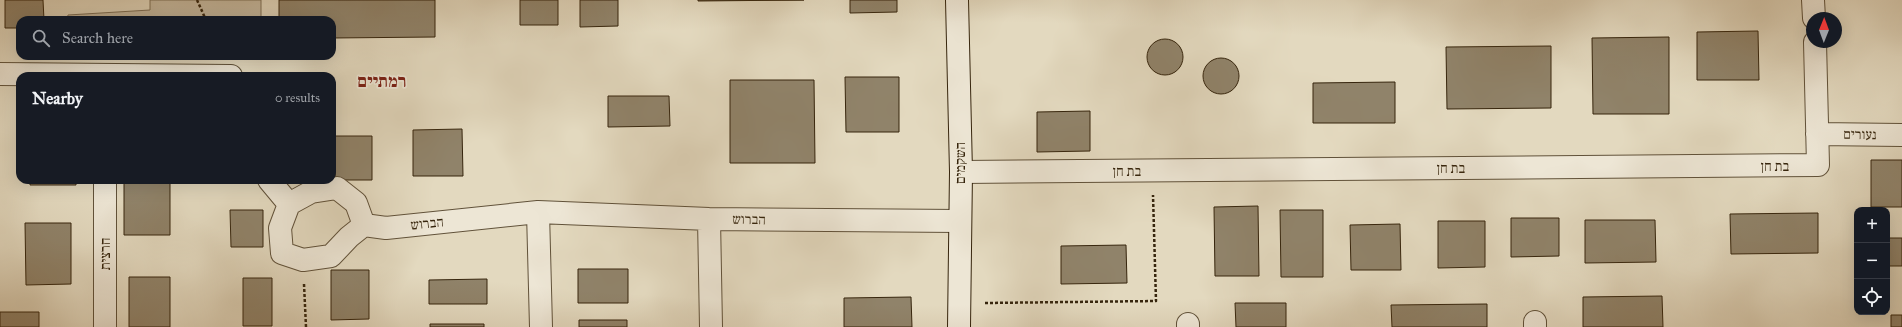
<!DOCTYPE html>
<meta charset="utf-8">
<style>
body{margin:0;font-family:"IM FELL Great Primer","Frank Ruhl Libre",serif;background:#20242c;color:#f1f3f6}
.controls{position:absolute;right:12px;bottom:12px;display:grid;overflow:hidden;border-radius:8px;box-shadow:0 4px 16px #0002}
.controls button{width:36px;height:36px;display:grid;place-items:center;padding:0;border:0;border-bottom:1px solid #363941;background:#171b24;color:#f1f3f6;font:20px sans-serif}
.compass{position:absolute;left:1806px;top:12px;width:36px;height:36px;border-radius:50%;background:#171b24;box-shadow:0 4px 16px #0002;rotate:1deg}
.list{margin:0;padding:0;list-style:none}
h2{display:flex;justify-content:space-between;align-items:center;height:52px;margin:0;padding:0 16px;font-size:17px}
h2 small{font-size:13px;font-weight:400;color:#9ea1a6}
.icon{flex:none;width:22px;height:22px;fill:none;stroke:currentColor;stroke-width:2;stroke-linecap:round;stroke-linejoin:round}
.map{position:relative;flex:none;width:1902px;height:327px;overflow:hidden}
.search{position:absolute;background:#171b24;box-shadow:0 4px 16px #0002;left:16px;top:16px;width:320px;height:44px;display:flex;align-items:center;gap:10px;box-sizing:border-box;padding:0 14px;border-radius:12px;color:#9ea1a6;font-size:15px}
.panel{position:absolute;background:#171b24;box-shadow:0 4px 16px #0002;left:16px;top:72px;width:320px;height:112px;border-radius:12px}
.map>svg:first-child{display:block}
</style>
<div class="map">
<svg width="1902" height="327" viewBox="0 0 1902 327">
<rect width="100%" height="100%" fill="#e3d9bf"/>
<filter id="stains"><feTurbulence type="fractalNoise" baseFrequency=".005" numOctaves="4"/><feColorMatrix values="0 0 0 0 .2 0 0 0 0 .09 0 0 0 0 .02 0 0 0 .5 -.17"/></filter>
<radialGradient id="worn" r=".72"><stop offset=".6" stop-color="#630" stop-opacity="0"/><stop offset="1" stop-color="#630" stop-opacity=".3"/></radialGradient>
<path fill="#c6baa1" stroke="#7e7057" d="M 150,0 L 261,0 L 261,20 L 67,20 L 68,15 L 150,10 Z
M 64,56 L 180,56 L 64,59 Z"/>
<path fill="#90836a" stroke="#36250d" d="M 5,0 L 43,0 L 44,20 L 20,20 L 20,28 L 5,28 Z
M 279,0 L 435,0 L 435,37 L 332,38 L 332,20 L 279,20 Z
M 520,0 L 558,0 L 558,25 L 520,25 Z
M 580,0 L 618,0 L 618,26 L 580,27 Z
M 698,0 L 804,0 L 698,1 Z
M 850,0 L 897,0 L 897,12 L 850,13 Z
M 1758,31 L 1759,80 L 1697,80 L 1697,32 Z
M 1669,37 L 1669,114 L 1593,114 L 1592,38 Z
M1147 57a18 18 0 1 1 36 0a18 18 0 1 1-36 0Z
M 1551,46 L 1551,108 L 1447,109 L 1446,47 Z
M1203 76a18 18 0 1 1 36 0a18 18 0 1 1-36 0Z
M 845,77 L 899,77 L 899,132 L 846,132 Z
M 332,80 L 334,80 L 335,99 L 332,99 Z
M 730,80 L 814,80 L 815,163 L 730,163 Z
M 1395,82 L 1395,123 L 1313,123 L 1313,83 Z
M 608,96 L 669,96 L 670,126 L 608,127 Z
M 1090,111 L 1090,151 L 1037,152 L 1037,112 Z
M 462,129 L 463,176 L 413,176 L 413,130 Z
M 335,136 L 372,136 L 372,180 L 335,180 Z
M 1871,160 L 1902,160 L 1902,207 L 1871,207 Z
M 30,180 L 76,180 L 76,185 L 30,185 Z
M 124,180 L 170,180 L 170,235 L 124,235 Z
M 1258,206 L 1259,276 L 1215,276 L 1214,207 Z
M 230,210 L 263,210 L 263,247 L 231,247 Z
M 1280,210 L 1323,210 L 1323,277 L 1281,277 Z
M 1818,213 L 1818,253 L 1731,254 L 1730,214 Z
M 1511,218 L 1559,218 L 1559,256 L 1511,257 Z
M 1585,220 L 1655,220 L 1656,262 L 1585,263 Z
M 1438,221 L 1485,221 L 1485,267 L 1438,268 Z
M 25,223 L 71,223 L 71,284 L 26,285 Z
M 1400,224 L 1401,270 L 1351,270 L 1350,225 Z
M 1887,238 L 1902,238 L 1902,266 L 1887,266 Z
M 1126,245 L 1127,283 L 1061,284 L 1061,246 Z
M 578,269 L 628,269 L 628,303 L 578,303 Z
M 331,270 L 369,270 L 369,319 L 331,320 Z
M 129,277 L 170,277 L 170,327 L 129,327 Z
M 243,278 L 272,278 L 272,326 L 243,326 Z
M 487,279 L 487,304 L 429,304 L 429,280 Z
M 1662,296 L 1663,327 L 1583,327 L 1583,297 Z
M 911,297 L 912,327 L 844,327 L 844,298 Z
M 1235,303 L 1286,303 L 1286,327 L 1236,327 Z
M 1487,304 L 1487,327 L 1392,327 L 1391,305 Z
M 0,312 L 39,312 L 39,327 L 0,327 Z
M 1891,315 L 1902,315 L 1902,327 L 1891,327 Z
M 579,320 L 627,320 L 627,327 L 579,327 Z
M 430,324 L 484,324 L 484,327 L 430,327 Z"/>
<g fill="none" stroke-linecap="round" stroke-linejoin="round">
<g stroke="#61523a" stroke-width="24">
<path id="street" d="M 1813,0 L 1814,18
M 0,74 L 231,76
M 1817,134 L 1902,135
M 961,172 L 1818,165 L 1815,42
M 105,180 L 105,327
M 269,180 L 289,204 L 311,192 L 337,188 L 356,203 L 364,225 L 386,228 L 538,212
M 289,204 L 280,228 L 282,253 L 303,260 L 331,256 L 349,237 L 364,225
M 709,219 L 711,327
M 1535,322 L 1535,327
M 541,327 L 538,212 L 709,219 L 960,221
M 1188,327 L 1188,324"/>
</g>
<g stroke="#36250d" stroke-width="24">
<path id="secondary" d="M 957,0 L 961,172 L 959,327"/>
</g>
<path stroke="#36250d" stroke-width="2.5" stroke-dasharray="3 2" stroke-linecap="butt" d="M 197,0 L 206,20
M 304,284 L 306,327
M 985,303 L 1156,301 L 1153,195"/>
<use href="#street" stroke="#ede6d5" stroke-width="22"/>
<use href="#secondary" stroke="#ede6d5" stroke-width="22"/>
</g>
<g text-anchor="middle" stroke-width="3.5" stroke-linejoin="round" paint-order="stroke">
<g font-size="14" fill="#36250d" stroke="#ede6d5">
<text transform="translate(1860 134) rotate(1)" y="5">נעורים</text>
<text transform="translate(960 163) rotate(-90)" y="5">השקמים</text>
<text x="1775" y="171">בת חן</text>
<text x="1451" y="173">בת חן</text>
<text x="1127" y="176">בת חן</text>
<text transform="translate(749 219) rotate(1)" y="5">הברוש</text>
<text transform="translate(427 223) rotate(-6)" y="5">הברוש</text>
<text transform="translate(105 254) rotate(-90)" y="5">חרצית</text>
</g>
<g font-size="18" font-weight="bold" fill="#7a1f14" stroke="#ede6d5">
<text x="382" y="87">רמתיים</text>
</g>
</g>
<rect width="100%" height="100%" filter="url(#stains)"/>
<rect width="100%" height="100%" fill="url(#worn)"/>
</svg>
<div class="controls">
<button>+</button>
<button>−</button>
<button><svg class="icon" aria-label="locate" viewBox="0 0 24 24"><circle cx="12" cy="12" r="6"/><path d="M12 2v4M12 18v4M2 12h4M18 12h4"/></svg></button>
</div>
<svg class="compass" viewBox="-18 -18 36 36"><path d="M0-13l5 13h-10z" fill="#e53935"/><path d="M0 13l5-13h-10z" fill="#9ea1a6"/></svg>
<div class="search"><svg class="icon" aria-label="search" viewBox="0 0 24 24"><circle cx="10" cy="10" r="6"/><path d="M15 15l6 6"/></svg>Search here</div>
<section class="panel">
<h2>Nearby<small>0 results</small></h2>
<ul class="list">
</ul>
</section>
</div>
